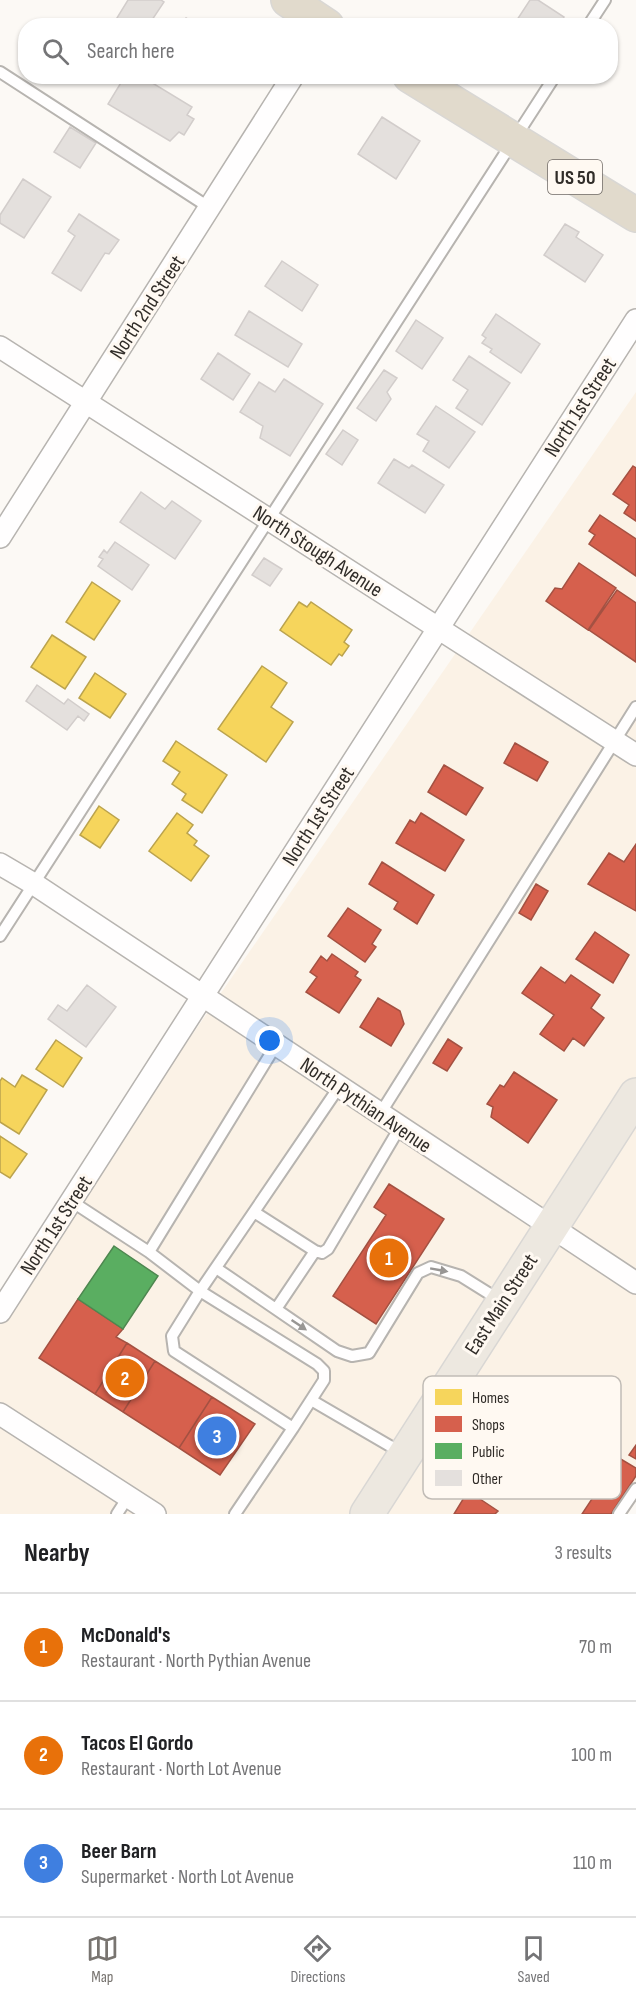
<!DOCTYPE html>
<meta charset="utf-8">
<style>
body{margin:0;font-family:"Sofia Sans Condensed",sans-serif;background:#f2f2f2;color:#202124}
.you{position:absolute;left:270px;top:1041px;width:21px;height:21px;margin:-15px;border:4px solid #fff;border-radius:50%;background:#1a73e8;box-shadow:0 0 0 9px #1a73e833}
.badge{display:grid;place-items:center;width:39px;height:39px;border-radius:50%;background:#787470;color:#fff;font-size:20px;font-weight:700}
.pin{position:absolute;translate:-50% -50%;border:3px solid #fff;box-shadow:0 2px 6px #0006}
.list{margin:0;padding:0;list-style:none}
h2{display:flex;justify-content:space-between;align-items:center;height:78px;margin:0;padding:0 24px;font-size:26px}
h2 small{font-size:20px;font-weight:400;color:#757577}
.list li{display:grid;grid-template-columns:39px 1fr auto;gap:18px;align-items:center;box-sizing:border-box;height:108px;padding:0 24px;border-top:2px solid #e0e0e0}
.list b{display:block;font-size:22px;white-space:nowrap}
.list p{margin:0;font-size:20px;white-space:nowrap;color:#757577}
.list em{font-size:20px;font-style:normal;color:#757577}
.icon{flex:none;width:33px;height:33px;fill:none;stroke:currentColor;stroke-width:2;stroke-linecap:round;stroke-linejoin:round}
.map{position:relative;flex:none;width:636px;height:1514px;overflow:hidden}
.search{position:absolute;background:#fff;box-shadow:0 2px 4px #0004;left:18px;right:18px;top:18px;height:66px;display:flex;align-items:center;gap:15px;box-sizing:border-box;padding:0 21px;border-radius:24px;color:#757577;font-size:22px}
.sheet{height:402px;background:#fff}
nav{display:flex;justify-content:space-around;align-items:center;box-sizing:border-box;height:84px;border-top:2px solid #e0e0e0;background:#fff;font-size:16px;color:#757577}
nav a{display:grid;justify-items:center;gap:3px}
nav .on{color:#787470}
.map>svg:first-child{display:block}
</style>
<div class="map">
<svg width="636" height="1514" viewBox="0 0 636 1514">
<rect width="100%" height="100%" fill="#fcf9f5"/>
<path fill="#fbf2e6" d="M 636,392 L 636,1501 L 628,1514 L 0,1514 L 0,1313 Z"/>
<path fill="#f6d55c" stroke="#bba34d" stroke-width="1.5" d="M 92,582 L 120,601 L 94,640 L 66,622 Z
M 299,602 L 307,607 L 311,602 L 352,630 L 344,642 L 349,646 L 342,656 L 339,654 L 331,665 L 280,630 Z
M 52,635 L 86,657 L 65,689 L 31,667 Z
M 262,666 L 287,683 L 271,707 L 293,722 L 266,762 L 218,729 Z
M 95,673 L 126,694 L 110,718 L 79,698 Z
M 176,741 L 227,775 L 202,813 L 182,800 L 186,794 L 172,784 L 180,772 L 163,761 Z
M 99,806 L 119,820 L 100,848 L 80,835 Z
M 177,813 L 193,825 L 187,833 L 197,841 L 194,845 L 209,856 L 191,881 L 149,851 Z
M 56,1040 L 82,1058 L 63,1087 L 36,1069 Z
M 22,1075 L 47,1090 L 19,1134 L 0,1122 L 0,1081 L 2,1078 L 15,1087 Z
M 0,1136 L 27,1154 L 10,1178 L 0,1172 Z"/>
<path fill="#d6604d" stroke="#a45142" stroke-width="1.5" d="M 633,466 L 636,468 L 636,521 L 624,513 L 629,505 L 613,494 Z
M 600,515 L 636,539 L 636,576 L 589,544 L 595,535 L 589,531 Z
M 579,563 L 616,588 L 588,630 L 546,601 L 555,588 L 562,589 Z
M 617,590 L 636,603 L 636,662 L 589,630 Z
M 515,743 L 548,762 L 537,781 L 504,763 Z
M 444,765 L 483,788 L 466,815 L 428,792 Z
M 421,813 L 464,840 L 445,871 L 396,843 L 410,820 L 415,823 Z
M 636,844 L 636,911 L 588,884 L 609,853 L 624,862 Z
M 382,862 L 434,895 L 417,924 L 394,909 L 398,902 L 369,884 Z
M 536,884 L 548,891 L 531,920 L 519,913 Z
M 348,908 L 381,930 L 372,944 L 376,947 L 365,962 L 328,936 Z
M 595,932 L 629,955 L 613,983 L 576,959 Z
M 332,954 L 358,972 L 355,976 L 361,980 L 339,1013 L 306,992 L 317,977 L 310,972 L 321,956 L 327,961 Z
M 541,967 L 565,983 L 571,975 L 600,995 L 591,1008 L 604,1018 L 584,1046 L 573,1038 L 564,1051 L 540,1034 L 554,1015 L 522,993 Z
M 378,998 L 400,1011 L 404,1024 L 391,1046 L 360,1027 Z
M 448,1039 L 462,1048 L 447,1071 L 433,1063 Z
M 514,1072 L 557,1100 L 528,1143 L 491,1117 L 493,1107 L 487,1104 L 500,1085 L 504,1087 Z
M 389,1184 L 444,1219 L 376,1324 L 333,1296 L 386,1215 L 374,1207 Z
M 78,1299 L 123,1329 L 116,1337 L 127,1343 L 95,1394 L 39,1358 Z
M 127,1343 L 155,1361 L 123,1412 L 95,1394 Z
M 155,1361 L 212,1397 L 179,1448 L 123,1412 Z
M 212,1397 L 255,1424 L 220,1475 L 179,1448 Z
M 636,1445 L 636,1459 L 629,1455 Z
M 619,1458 L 636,1468 L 636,1476 L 611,1514 L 582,1514 Z
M 468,1491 L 498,1511 L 495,1514 L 454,1514 Z"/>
<path fill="#5aae61" stroke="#4e8750" stroke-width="1.5" d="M 114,1246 L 158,1276 L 123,1329 L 78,1299 Z"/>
<path fill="#e4e0dd" stroke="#d2cdcb" stroke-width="1.5" d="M 128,0 L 161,0 L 164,2 L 148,26 L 112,26 Z
M 530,0 L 538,0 L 564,17 L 559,26 L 513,26 Z
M 186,18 L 199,26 L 182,26 Z
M 125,76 L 141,76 L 192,107 L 187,115 L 194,119 L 184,135 L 179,132 L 170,141 L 108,104 Z
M 382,117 L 420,141 L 396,179 L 358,154 Z
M 70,127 L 96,143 L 80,168 L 54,152 Z
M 23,179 L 51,197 L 24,238 L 0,223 L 0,215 Z
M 79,214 L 119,240 L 109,254 L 105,253 L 81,291 L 52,273 L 75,236 L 68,231 Z
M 565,224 L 579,232 L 576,237 L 603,255 L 585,282 L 544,255 Z
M 282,261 L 318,285 L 302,311 L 265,286 Z
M 249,311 L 302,344 L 288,367 L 235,335 Z
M 496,314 L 540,344 L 521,373 L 490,352 L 492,349 L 482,343 L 486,338 L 482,335 Z
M 416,320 L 443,338 L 422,369 L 396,351 Z
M 218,353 L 250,374 L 233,400 L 201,379 Z
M 469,356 L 510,383 L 482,425 L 456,408 L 468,390 L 453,380 Z
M 384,370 L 397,378 L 387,392 L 391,399 L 376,421 L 357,408 Z
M 284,379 L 323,404 L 290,456 L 260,438 L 263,426 L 240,412 L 259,382 L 275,392 Z
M 436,406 L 475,432 L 449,468 L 423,451 L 429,441 L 417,434 Z
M 343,430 L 358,440 L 342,465 L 326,454 Z
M 394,459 L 409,468 L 412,465 L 444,485 L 425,513 L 378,483 Z
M 141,492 L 165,509 L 172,501 L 201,521 L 175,559 L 120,522 Z
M 115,542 L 149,565 L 132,590 L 98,566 L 103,559 L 99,557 L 104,550 L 107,553 Z
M 264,558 L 282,569 L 270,586 L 252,575 Z
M 37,685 L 64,704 L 68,699 L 89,714 L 84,721 L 78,716 L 67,730 L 26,701 Z
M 87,985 L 116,1007 L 86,1047 L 48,1019 L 58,1005 L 67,1011 Z"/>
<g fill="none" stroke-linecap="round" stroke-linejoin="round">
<g stroke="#b7b4b0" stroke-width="14">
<path id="lane" d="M 588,26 L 605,0
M 0,72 L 210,208
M 0,936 L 555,76
M 276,1045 L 149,1252 L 200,1291 L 339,1087
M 380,1114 L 636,707
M 71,1201 L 149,1252
M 254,1212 L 315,1251 L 322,1253 L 328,1249 L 400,1127
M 216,1268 L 337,1351 L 352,1356 L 369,1353 L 418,1273 L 431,1267 L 461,1276 L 501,1301
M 276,1309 L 315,1251
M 311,1400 L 402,1453
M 117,1514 L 128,1497
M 235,1514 L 293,1428 L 174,1351 L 172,1336 L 200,1291 L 317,1364 L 324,1371 L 324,1380 L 293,1428
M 619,1514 L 636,1489"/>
</g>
<g stroke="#b7b4b0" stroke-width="24">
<path id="street" d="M 0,347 L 636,755
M 0,537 L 293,76
M 0,864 L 34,884 L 636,1283
M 0,1312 L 636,320
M 0,1414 L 155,1514"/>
</g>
<g stroke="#d9d7d4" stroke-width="36">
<path id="primary" d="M 367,1514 L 636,1095"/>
</g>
<g stroke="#d9d7d4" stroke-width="36">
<path id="highway" d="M 288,0 L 327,26
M 410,76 L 636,215"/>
</g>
<use href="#lane" stroke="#fffefe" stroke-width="10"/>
<use href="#street" stroke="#fffefe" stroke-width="21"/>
<use href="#primary" stroke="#ede8e0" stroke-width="33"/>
<use href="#highway" stroke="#e1dacc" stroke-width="33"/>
</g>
<defs><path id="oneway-solid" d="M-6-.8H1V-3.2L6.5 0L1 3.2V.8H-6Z" transform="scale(1.5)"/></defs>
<g fill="#989694">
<use href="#oneway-solid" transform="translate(439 1270) rotate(10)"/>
<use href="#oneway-solid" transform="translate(299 1325) rotate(34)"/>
</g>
<g text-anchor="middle" stroke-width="6" stroke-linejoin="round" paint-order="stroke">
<rect fill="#fff9f2" stroke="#6f6a65" stroke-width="1.5" x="548" y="160" width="54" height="34" rx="4.5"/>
<g font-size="20" font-weight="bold" fill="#312d29">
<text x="575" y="184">US 50</text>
</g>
<g font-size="21" fill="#312d29" stroke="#fff9f2">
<text transform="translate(147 307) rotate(-57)" y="7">North 2nd Street</text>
<text transform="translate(580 407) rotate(-57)" y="7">North 1st Street</text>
<text transform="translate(318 551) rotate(33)" y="7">North Stough Avenue</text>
<text transform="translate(318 816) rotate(-57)" y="7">North 1st Street</text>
<text transform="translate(366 1105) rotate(34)" y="7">North Pythian Avenue</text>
<text transform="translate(56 1225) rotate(-57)" y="7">North 1st Street</text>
<text transform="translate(501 1304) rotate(-57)" y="7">East Main Street</text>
</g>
</g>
<rect x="423" y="1376" width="198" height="123" rx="9" fill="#fff9f2" stroke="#c1bcb6" stroke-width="1.5"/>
<rect x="435" y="1389" width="27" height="16" fill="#f6d55c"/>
<rect x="435" y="1416" width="27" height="16" fill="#d6604d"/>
<rect x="435" y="1443" width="27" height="16" fill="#5aae61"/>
<rect x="435" y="1470" width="27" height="16" fill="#e4e0dd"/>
<g font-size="16" fill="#312d29">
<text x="472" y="1403">Homes</text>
<text x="472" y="1430">Shops</text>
<text x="472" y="1457">Public</text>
<text x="472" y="1484">Other</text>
</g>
</svg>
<div class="you"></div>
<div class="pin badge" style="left:389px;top:1258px;background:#e8710a">1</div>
<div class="pin badge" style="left:125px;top:1378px;background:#e8710a">2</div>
<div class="pin badge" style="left:217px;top:1436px;background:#3f7fe0">3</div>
<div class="search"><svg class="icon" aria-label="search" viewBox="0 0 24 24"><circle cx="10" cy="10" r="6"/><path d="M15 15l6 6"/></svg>Search here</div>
</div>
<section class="sheet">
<h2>Nearby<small>3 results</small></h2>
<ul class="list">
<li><span class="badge" style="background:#e8710a">1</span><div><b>McDonald's</b><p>Restaurant · North Pythian Avenue</p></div><em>70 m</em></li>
<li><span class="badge" style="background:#e8710a">2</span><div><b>Tacos El Gordo</b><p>Restaurant · North Lot Avenue</p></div><em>100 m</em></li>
<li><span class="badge" style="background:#3f7fe0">3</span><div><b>Beer Barn</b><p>Supermarket · North Lot Avenue</p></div><em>110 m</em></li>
</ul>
</section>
<nav>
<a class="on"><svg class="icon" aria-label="map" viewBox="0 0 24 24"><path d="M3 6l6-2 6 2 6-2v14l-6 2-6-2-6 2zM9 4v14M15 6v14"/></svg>Map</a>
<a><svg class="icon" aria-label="directions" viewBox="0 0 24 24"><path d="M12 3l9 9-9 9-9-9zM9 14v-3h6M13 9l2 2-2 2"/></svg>Directions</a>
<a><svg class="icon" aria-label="saved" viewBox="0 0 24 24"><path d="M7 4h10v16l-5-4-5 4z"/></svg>Saved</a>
</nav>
